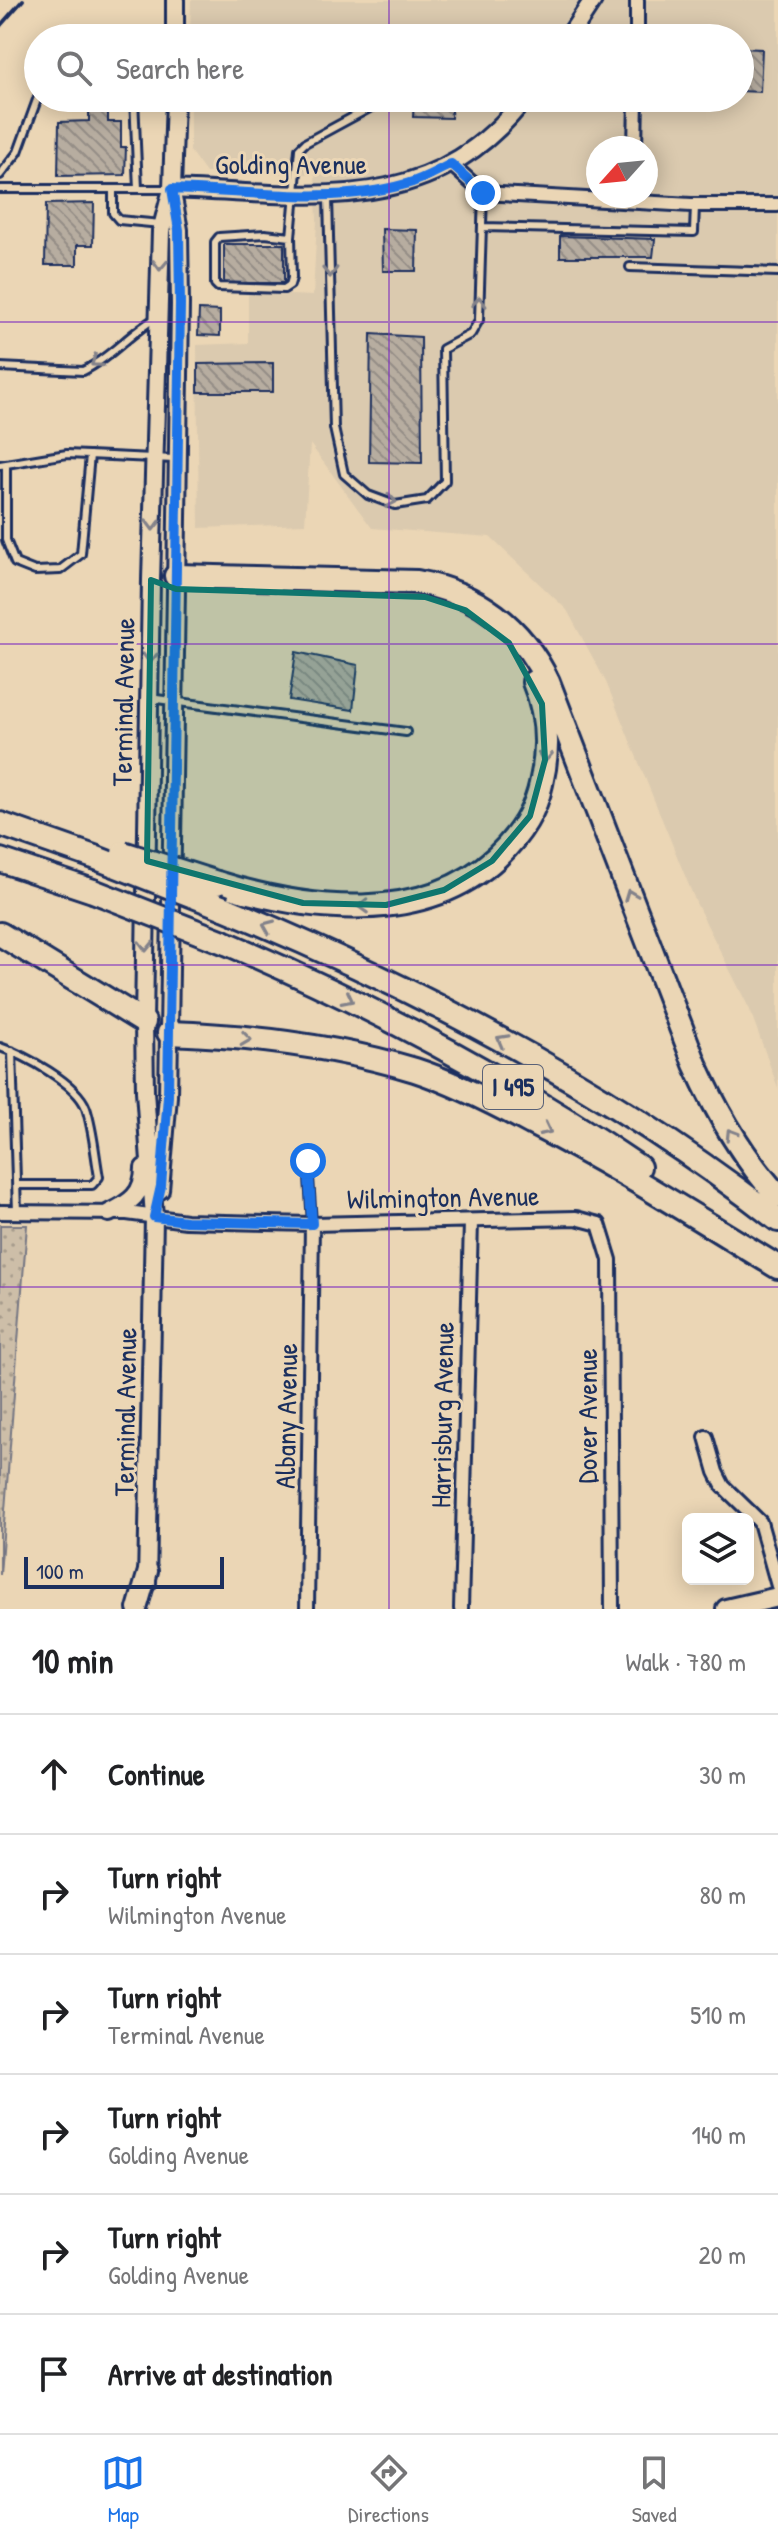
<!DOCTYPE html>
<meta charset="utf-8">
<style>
body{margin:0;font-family:"Patrick Hand",sans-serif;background:#f6f6f6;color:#202124}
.controls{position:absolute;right:24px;bottom:24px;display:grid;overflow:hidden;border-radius:12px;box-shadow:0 4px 20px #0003}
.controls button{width:72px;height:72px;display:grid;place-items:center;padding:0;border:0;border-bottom:2px solid #e0e0e0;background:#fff;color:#202124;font:40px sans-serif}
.compass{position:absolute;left:586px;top:136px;width:72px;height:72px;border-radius:50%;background:#fff;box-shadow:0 4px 20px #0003;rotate:243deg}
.scale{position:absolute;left:24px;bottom:20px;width:200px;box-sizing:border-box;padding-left:8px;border:4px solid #1b2f5e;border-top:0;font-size:22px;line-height:28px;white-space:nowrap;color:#1b2f5e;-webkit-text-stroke:6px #ebd6b5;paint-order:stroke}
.stop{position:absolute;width:24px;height:24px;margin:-18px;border:6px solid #1a73e8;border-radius:50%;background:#fff}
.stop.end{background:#1a73e8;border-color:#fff;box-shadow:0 2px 8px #0008}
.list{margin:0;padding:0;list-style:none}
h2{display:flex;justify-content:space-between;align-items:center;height:104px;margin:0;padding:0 32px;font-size:34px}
h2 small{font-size:26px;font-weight:400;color:#757577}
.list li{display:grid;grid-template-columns:52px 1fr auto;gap:24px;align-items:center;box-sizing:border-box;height:120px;padding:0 32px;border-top:2px solid #e0e0e0}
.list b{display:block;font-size:30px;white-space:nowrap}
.list p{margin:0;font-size:26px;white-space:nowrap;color:#757577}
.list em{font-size:26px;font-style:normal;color:#757577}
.icon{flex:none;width:44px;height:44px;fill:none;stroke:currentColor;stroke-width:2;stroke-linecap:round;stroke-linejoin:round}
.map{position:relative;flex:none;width:778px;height:1609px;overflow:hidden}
.search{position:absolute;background:#fff;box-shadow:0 4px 20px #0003;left:24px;right:24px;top:24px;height:88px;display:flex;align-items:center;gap:20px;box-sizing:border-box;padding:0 28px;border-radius:44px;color:#757577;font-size:30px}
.sheet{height:824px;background:#fff}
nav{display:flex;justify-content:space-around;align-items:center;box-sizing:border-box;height:112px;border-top:2px solid #e0e0e0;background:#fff;font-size:22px;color:#757577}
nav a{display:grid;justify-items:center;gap:4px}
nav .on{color:#1a73e8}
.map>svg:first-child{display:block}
</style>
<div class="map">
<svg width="778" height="1609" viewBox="0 0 778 1609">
<defs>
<pattern id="grass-dots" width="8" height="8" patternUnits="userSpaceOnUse" patternTransform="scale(2)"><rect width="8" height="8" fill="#cdbea8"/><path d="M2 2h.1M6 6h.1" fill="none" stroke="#a69b8c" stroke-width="1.8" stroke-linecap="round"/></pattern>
<pattern id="building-back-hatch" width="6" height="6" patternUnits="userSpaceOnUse" patternTransform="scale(2)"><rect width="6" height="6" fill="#b7ada0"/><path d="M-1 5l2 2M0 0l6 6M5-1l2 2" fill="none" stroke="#948d86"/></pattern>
</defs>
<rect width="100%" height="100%" fill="#ebd6b5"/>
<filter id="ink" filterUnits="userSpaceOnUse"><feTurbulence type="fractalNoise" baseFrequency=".0125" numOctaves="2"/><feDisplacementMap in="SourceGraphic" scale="16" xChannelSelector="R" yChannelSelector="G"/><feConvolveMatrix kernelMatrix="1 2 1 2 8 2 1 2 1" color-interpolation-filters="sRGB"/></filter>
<g filter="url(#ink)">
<path fill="#dbcaaf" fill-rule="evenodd" d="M 191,0 L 778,0 L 778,1088 L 750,1010 L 697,905 L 606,682 L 567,610 L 490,537 L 372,528 L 310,444 L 305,524 L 199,528 L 197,345 L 248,343 L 248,293 L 313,296 L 317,220 L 315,174 L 206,173 L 190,151 L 190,98 L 740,98 L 740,38 L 190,38 ZM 598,148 L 646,148 L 646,196 L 598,196 Z"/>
<path fill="url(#grass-dots)" stroke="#747683" stroke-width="2" d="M 0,1225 L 27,1225 L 0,1575 Z"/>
<path fill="url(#building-back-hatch)" stroke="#1b2f5e" stroke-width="2" d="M 740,48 L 762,49 L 760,92 L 740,91 Z
M 414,98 L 452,98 L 451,118 L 413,117 Z
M 89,108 L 108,108 L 108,122 L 121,122 L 121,147 L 126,147 L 125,175 L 58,176 L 59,122 L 89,121 Z
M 94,203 L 93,245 L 77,245 L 77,265 L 45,265 L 46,204 Z
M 382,229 L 417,230 L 416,271 L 383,271 Z
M 560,236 L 655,239 L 653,257 L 560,257 Z
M 224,244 L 284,244 L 284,283 L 224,283 Z
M 199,310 L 220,311 L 220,336 L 198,335 Z
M 371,334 L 421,337 L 422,463 L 369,462 Z
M 273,363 L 273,392 L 198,392 L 198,364 Z
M 296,652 L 358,665 L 353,710 L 289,700 Z"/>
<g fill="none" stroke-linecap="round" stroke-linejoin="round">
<g stroke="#1b2f5e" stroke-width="12">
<path id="lane" d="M 134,98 L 138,189
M 0,175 L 18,152 L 38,97
M 0,189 L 168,189
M 113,189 L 113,213 L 119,220 L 161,224
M 328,197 L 334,428 L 344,474 L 368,495 L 395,505 L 427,500 L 445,481 L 443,349 L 471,334 L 479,320 L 483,193
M 482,227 L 694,232 L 695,205
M 291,237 L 265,234 L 219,237 L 215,242 L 215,284 L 218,287 L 284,289 L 290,285 L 292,278 L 291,237 L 299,149 L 305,143 L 388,98
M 630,267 L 778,272
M 0,367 L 83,371 C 110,358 130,333 156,318
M 6,464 L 6,540 L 15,563 L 35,571 L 60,570 L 81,554 L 90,455
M 0,465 L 67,454 L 174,459
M 149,698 L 406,732
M 0,1047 C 24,1055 77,1083 86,1108 C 93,1129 95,1155 99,1177 L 92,1185 L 17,1185
M 12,1051 L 17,1212
M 308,1161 L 312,1224"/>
</g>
<g stroke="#1b2f5e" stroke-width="18">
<path id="street" d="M 637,38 L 637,0
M 635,148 L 636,98
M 451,164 L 483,193 L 691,205 L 778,205
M 0,1212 L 127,1213 L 186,1221 L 312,1224 L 576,1218 L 599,1224 L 610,1260 L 612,1609
M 706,1437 L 716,1472 L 723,1486 L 760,1522 L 778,1586
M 307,1609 L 312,1224
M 461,1609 L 471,1222"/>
</g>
<g stroke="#1b2f5e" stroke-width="22">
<path id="secondary" d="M 175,0 L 175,38
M 568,38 L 593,0
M 172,189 C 307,194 431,220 525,98
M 160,1190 L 168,1096 L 176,589 L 180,304 L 179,230 L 173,198
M 109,1213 C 130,1203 144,1194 144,1168
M 147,1583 L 154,1217 L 145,1091 L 144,1022 L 151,580 L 161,231 L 172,189 L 175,98"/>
</g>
<g stroke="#1b2f5e" stroke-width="24">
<path id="primary" d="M 137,1609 L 148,1571
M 726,1609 L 778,1597"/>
</g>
<g stroke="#1b2f5e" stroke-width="28">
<path id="highway" d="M 176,576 L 417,582 C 477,593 522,627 548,682 L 695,1064 C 717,1113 742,1157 778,1196
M 0,824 L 94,857
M 0,860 L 93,891
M 217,883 C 306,911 423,926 497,857 C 518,837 535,813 541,784 C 549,750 548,715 534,682
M 224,908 C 420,989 610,1089 778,1220
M 0,934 L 144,1022
M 226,943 C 371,1005 509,1079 639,1167
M 169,1033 C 251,1036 336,1046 415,1070 C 455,1083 494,1103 531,1123 C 616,1166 697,1218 778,1267"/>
</g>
<use href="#lane" stroke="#ebd6b5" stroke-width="6"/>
<use href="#street" stroke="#ebd6b5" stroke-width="12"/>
<use href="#secondary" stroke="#ebd6b5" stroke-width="16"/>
<use href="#primary" stroke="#ebd6b5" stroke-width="18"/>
<use href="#highway" stroke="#ebd6b5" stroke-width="22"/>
<path stroke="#1b2f5e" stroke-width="4" d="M 0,26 L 23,0"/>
<g stroke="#1b2f5e" stroke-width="28" stroke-linecap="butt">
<path id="highway-bridge" d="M 123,853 L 217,883
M 94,857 L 224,908
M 93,891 L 226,943"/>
</g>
<use href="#highway-bridge" stroke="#ebd6b5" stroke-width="22"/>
</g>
<defs><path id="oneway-chevron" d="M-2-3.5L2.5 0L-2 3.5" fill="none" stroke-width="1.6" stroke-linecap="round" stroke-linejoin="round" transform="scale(2)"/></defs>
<g stroke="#83828a">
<use href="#oneway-chevron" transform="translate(160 265) rotate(92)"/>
<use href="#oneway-chevron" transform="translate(330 272) rotate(89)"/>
<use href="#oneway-chevron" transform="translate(479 302) rotate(-88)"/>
<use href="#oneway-chevron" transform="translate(96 362) rotate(145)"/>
<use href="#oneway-chevron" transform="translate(391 501) rotate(10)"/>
<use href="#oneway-chevron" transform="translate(153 525) rotate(91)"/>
<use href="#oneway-chevron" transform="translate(150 658) rotate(91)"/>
<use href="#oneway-chevron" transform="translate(545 757) rotate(94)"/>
<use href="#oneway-chevron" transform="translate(630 895) rotate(-111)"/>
<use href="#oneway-chevron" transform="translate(363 906) rotate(178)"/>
<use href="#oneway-chevron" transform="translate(268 926) rotate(-157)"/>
<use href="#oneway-chevron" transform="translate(146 946) rotate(91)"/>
<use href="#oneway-chevron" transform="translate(348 999) rotate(27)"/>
<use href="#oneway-chevron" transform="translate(246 1039) rotate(7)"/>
<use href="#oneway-chevron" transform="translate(502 1040) rotate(-151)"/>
<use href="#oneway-chevron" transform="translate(546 1130) rotate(27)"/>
<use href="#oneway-chevron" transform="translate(731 1134) rotate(-122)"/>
</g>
</g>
<g fill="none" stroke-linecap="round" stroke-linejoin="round" filter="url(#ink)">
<path stroke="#1a73e8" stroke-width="10" d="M 308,1161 L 312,1224 L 186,1221 L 154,1217 L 161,1186 L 168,1096 L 180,304 L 179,230 L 172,189 C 248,191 332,205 406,184 C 422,180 437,171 451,164 L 483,193"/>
</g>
<path fill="#0f766e" fill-opacity="0.2" stroke="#0f766e" stroke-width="6" stroke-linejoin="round" d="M 151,580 L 176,589 L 425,597 L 465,610 L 509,643 L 542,704 L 545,760 L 530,816 L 492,861 L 444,890 L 386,905 L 303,903 L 147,861 Z"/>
<path fill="none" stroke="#7b2cbf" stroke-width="2" stroke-opacity="0.55" d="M 389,0 L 389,38M 389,98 L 389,1609M 0,322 L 778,322M 0,644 L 778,644M 0,965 L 778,965M 0,1287 L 778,1287"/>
<g text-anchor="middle" stroke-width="6" stroke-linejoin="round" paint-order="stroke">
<rect fill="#ebd6b5" stroke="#596178" stroke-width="2" x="483" y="1065" width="60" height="44" rx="6"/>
<g font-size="26" font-weight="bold" fill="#1b2f5e">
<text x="513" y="1096">I 495</text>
</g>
<g font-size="28" fill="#1b2f5e" stroke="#ebd6b5">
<text x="291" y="174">Golding Avenue</text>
<text transform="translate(123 702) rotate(-89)" y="10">Terminal Avenue</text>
<text transform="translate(443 1197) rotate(-1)" y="10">Wilmington Avenue</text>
<text transform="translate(125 1412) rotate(-89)" y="10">Terminal Avenue</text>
<text transform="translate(442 1415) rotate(-89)" y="10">Harrisburg Avenue</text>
<text transform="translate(286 1416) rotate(-89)" y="10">Albany Avenue</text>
<text transform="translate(587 1416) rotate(-90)" y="10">Dover Avenue</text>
</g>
</g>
</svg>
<div class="controls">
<button><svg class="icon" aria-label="layers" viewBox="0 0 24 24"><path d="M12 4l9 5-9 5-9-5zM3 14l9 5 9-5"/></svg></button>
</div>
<svg class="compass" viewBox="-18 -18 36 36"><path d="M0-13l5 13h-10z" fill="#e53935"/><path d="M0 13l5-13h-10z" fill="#757577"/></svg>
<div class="scale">100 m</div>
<div class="stop" style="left:308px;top:1161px"></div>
<div class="stop end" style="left:483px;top:193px"></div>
<div class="search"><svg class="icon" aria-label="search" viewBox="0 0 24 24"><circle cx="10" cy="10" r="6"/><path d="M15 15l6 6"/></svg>Search here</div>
</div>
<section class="sheet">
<h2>10 min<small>Walk · 780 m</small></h2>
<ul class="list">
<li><svg class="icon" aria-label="ahead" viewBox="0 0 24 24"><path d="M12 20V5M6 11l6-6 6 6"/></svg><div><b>Continue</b></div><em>30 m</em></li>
<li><svg class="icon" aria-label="right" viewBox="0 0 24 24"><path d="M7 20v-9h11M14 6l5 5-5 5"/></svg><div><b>Turn right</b><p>Wilmington Avenue</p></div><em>80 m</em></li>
<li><svg class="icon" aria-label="right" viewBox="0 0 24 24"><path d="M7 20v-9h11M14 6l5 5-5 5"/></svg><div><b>Turn right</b><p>Terminal Avenue</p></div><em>510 m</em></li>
<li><svg class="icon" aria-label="right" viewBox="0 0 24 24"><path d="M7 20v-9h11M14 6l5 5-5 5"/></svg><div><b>Turn right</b><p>Golding Avenue</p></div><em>140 m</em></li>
<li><svg class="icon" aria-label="right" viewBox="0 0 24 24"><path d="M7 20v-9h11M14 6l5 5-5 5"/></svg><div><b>Turn right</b><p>Golding Avenue</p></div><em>20 m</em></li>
<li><svg class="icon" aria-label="arrive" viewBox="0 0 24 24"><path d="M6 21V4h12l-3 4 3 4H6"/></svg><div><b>Arrive at destination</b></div></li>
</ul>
</section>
<nav>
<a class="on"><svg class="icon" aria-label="map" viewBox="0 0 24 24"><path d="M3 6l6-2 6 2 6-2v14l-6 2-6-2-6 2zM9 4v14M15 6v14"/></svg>Map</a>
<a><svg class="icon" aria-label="directions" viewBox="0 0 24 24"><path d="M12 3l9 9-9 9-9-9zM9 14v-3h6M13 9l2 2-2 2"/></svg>Directions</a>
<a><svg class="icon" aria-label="saved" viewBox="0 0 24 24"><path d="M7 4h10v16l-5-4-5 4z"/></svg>Saved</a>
</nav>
